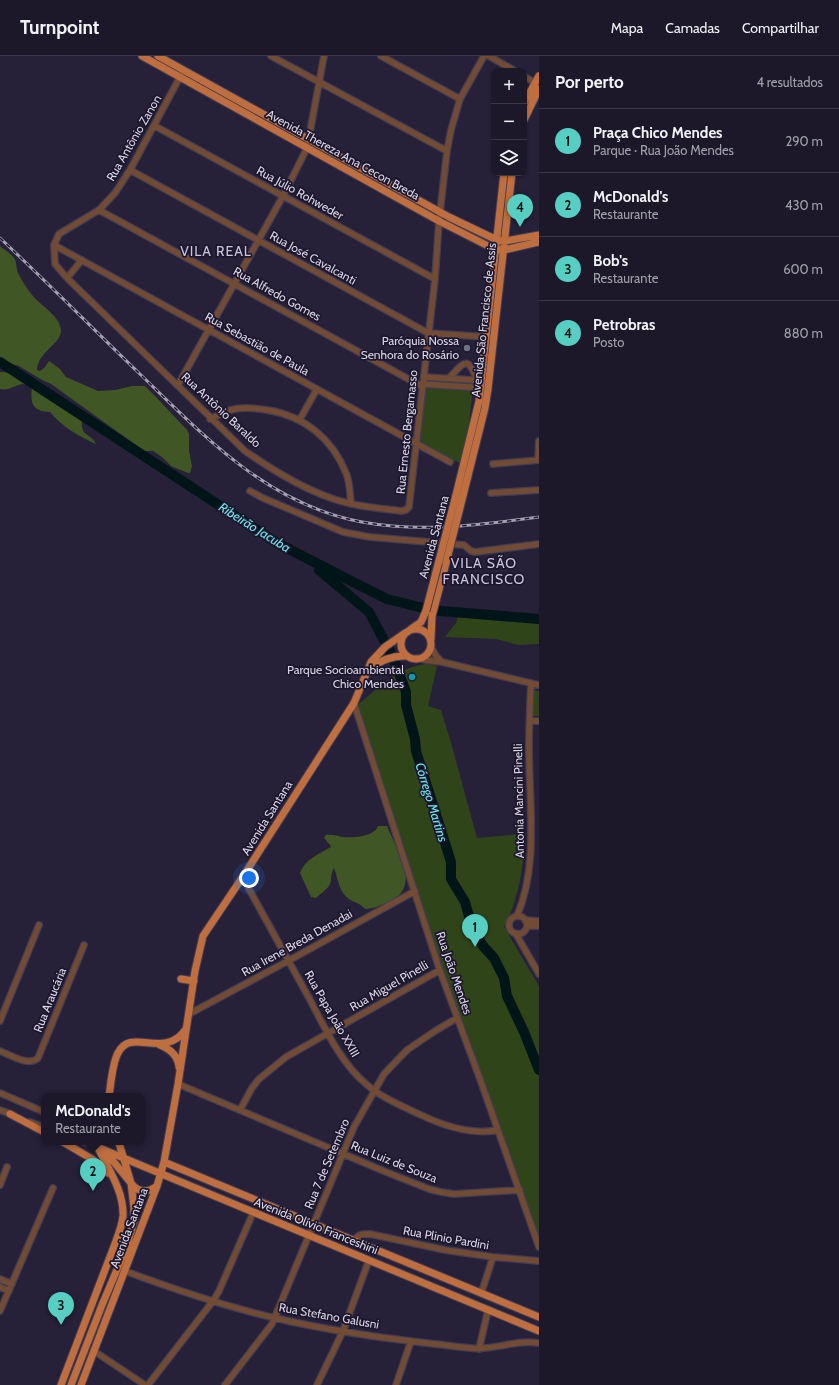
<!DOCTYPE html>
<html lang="pt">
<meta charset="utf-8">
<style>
body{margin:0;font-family:Cabin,sans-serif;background:#252132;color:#f1f3f6}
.controls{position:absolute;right:12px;top:12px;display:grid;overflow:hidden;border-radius:8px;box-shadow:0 1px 3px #0004}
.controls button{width:36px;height:36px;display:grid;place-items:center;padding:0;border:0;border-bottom:1px solid #3a3747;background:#1c182a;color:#f1f3f6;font:20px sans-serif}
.you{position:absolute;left:249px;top:822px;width:14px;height:14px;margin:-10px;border:3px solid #fff;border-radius:50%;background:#1a73e8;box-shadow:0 0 0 6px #1a73e833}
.badge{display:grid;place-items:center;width:26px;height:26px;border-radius:50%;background:#57cec2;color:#111;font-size:13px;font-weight:700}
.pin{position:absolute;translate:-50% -33px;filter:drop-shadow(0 1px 2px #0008)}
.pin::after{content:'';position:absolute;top:21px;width:14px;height:12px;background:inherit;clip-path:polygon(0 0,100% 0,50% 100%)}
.popup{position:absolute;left:41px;top:1037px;width:104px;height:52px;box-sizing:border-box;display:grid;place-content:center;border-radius:8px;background:#1c182a;filter:drop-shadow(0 1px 3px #0005);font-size:13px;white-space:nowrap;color:#a0a0a8}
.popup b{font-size:15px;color:#f1f3f6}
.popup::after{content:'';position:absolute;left:50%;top:100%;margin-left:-8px;border:8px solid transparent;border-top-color:#1c182a}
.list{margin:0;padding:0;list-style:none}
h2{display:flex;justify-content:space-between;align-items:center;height:52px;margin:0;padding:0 16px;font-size:17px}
h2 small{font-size:13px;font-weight:400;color:#a0a0a8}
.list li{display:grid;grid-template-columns:26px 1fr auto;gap:12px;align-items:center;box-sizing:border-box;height:64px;padding:0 16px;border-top:1px solid #3a3747}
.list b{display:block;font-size:15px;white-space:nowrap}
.list p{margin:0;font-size:13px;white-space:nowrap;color:#a0a0a8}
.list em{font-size:13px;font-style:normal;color:#a0a0a8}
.icon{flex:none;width:22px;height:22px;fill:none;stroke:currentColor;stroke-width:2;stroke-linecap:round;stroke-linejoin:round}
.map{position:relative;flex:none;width:539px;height:1329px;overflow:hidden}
header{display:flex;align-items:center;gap:24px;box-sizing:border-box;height:56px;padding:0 20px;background:#1c182a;border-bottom:1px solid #3a3747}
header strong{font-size:19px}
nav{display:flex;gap:22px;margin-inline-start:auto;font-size:14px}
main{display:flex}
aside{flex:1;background:#1c182a}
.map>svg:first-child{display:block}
</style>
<header>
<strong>Turnpoint</strong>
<nav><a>Mapa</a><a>Camadas</a><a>Compartilhar</a></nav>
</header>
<main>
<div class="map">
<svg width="539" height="1329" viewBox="0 0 539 1329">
<rect width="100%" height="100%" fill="#262038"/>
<path fill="#30441a" d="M 425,331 L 473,333 L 464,408 C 453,404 423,395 419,385 Z
M 458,560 L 539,566 L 539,588 L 518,589 L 496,583 L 445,581 L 456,567 Z
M 426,608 L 437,610 L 428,650 L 441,654 L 452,690 L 477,782 L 521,778 L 525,781 C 523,813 519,843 504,871 L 539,930 L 539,1183 L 449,935 L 357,652 L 359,648 C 379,631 399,611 426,608 Z
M 531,633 L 539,635 L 539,660 L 531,660 Z"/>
<path fill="#405725" d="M 0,190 C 4,194 11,197 14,202 C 17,206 16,212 18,217 C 22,225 27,233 33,240 C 41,250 62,261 61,276 C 60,288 38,296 37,314 L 40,315 L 45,311 L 49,305 L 60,313 L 66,321 L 98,335 L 115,334 L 132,330 L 145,330 L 156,341 L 187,374 L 189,378 L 189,395 L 192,410 L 190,417 L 188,417 L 171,410 L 162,401 L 153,395 L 140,395 L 139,392 L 136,389 L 51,328 L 42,324 L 19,310 L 0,304 Z
M 0,316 C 25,316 45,340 65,352 C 68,353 71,354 73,356 C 76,359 79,362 82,365 C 80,380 92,378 96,388 C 80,381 61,370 50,356 C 32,356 30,346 32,331 C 21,322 12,336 0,333 Z
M 378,770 L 387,770 C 397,795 424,833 386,847 C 379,850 372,853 365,853 C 360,847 355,847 349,843 C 339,837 338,822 334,812 C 330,819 332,823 330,828 C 328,833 320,838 316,842 L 311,841 L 300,817 C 305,803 319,798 331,791 L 330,789 L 324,782 L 326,779 C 332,778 337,780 342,781 C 353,782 374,781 378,770 Z"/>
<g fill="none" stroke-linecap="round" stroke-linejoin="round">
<path stroke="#001517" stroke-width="10" d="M 0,306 L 277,487 L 357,528 L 387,543 L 419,551 L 441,555 L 539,563
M 319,514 L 369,556 L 393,601 L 406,636 L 406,649 L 415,683 L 416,695 L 451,806 L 451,823 L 465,846 L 472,871 L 483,890 L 494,902 L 504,922 L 507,940 L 524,976 L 539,1014"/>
<g stroke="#433d54" stroke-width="8">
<path id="minor" d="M 271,0 L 447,95
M 381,0 L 460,43
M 489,0 L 515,15
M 181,19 L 130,114 L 115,137 L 99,154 L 59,178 L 54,189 L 55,208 L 67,222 L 245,395 C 271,413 298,430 328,441 C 351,450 378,452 401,455 L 406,454 L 409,451 L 435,223 L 439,165 L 447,95 L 451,74 L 460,43 L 484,0
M 524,20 L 535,27
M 155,70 L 435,223
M 130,114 L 428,277 L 488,281
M 99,154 L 423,331
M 54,189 L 450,406
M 67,222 L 82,204
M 424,321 L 489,325
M 449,322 C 464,307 467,298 477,324
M 423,328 L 484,332
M 178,329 L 283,140 L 307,92 L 324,0
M 210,363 C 217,360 224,356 230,354 C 241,351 255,352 267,354 C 304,360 332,382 346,417 C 350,426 350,438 351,448
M 300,363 L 317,333
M 538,404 L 539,385
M 493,408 L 539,404
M 250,435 L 263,442 L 343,476 L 370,481 L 464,489 L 471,495 L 475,496 L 539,488
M 491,437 L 539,434
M 431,591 L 436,600 L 442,606
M 418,602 L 425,604 L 442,606 L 539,629
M 354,647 L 439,912 L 480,1023 L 539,1191
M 530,665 L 539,665
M 244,819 L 249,833 C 269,869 289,906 309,942 C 325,972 340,1006 366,1028 C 382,1042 402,1050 421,1059 C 444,1070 473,1079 498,1074
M509 869a9 9 0 1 1 18 0a9 9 0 1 1-18 0Z
M 517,860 C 539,809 529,747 529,691 C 529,670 530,649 531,627
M 525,864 L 539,865
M 527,870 L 539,870
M 516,878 L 539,918
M 189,958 L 288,905 L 415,835
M 0,965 L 39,869
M 0,995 C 11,999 28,1011 38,1002 L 84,889
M 178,1028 L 386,1116 L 429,1133 L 441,1136 L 454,1138 L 520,1134
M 0,1037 L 44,1056
M 0,1054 L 13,1059
M 240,1054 L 252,1032 L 259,1023 L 286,1001 L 440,914
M 30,1066 L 44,1071
M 84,1086 L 97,1091
M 0,1129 L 7,1111
M 354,1185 C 358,1178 362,1178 370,1178 L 445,1194 L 493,1201 L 539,1205
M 125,1215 C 173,1233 224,1250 275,1262 C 339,1277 405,1285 470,1292 C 493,1295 516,1283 539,1287
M 0,1223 L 12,1228
M 0,1231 L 9,1235
M 481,1238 L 493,1201
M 0,1255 L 53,1132
M 479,1293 L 488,1254
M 94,1296 L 97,1297 L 145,1329
M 148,1329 L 213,1245 L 219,1235 L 253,1157
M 225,1329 L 272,1268 L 354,1071 L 384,1018 L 407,994 L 435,975 L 457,962
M 317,1329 L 343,1275 L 369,1204
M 396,1329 L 411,1285"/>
</g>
<g stroke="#433d54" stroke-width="9">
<path id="major" d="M 142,0 L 439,165 L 496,194 L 504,194 L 539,186
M 158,0 L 449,161 L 497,184 L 505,185 L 539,179
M 524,47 L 539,20
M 524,64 L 539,33
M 456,439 L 479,345 L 504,117
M 463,440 L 485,352 L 488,333 L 512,117
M401 588a15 15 0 1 1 30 0a15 15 0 1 1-30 0Z
M 411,573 L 421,566 L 426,555
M 431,583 L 432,560 L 446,507
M 368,613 C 381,605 392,599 407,600
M 181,923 L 194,925
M 160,989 C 170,993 178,999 179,1011
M 109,1040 C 111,1028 112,1008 118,997 C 131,970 164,1005 186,973
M 10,1058 L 44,1076
M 63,1086 L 92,1103 L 108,1117
M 119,1087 L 131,1127 C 138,1137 148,1137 157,1130
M 97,1091 L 539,1275
M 164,1106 L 539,1261
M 61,1329 L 113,1193 C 117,1182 122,1171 123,1160 C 124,1136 109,1114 99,1094
M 71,1329 L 102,1249 L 127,1190 L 134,1165 L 134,1152 L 131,1127 L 113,1105 L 97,1091 L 97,1086
M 81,1329 L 157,1130 L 164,1106 L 178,1028 L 195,915 L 203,880 L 244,819 L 354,647 L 371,606 L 385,591 L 405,577"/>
</g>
<use href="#minor" stroke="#724b35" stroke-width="5.5"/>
<use href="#major" stroke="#be6e3f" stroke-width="7"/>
<g stroke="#a4a0b2" stroke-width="3">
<path id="rail" d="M 0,182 C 48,227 94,274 142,320 C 206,382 269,449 362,466 C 422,477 479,469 539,461"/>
</g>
<use href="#rail" stroke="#1d172d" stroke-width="1.5" stroke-dasharray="4.5" stroke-linecap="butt"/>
<g stroke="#433d54" stroke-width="9" stroke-linecap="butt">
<path id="major-bridge" d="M 446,507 L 463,440
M 426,555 L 456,439"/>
</g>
<use href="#major-bridge" stroke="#be6e3f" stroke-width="7"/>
</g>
<circle fill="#6b7280" stroke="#1d172d" stroke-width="1.5" cx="467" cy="292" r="4"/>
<circle fill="#0f9aa8" stroke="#1d172d" stroke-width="1.5" cx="412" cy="621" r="4"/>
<g text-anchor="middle" stroke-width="3.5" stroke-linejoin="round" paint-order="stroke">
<g font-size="12" fill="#d9d6e6" stroke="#1d172d">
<text transform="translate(134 82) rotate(-60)" y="4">Rua Antônio Zanon</text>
<text transform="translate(343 99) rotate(29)" y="4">Avenida Thereza Ana Cecon Breda</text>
<text transform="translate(300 137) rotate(29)" y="4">Rua Júlio Rohweder</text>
<text transform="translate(313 202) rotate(29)" y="4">Rua José Cavalcanti</text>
<text transform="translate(277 238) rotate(29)" y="4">Rua Alfredo Gomes</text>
<text transform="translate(484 264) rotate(-84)" y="4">Avenida São Francisco de Assis</text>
<text transform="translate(257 288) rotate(29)" y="4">Rua Sebastião de Paula</text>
<text transform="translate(221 354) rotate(43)" y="4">Rua Antônio Baraldo</text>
<text transform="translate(407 376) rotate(-84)" y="4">Rua Ernesto Bergamasso</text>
<text transform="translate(434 481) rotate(-75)" y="4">Avenida Santana</text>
<text transform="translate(519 745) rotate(-91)" y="4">Antonia Mancini Pinelli</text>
<text transform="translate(267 762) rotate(-58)" y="4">Avenida Santana</text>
<text transform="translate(297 887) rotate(-29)" y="4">Rua Irene Breda Denadai</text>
<text transform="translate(454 917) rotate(71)" y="4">Rua João Mendes</text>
<text transform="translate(389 930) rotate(-30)" y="4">Rua Miguel Pinelli</text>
<text transform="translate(50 944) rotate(-68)" y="4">Rua Araucária</text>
<text transform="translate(332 958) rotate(60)" y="4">Rua Papa João XXIII</text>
<text transform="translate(394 1106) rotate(22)" y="4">Rua Luiz de Souza</text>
<text transform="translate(327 1108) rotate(-67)" y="4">Rua 7 de Setembro</text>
<text transform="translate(316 1170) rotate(22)" y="4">Avenida Olívio Franceshini</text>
<text transform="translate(129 1172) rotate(-69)" y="4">Avenida Santana</text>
<text transform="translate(446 1182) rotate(10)" y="4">Rua Plinio Pardini</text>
<text transform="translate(329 1260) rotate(10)" y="4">Rua Stefano Galusni</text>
</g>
<g font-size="12" fill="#d9d6e6" stroke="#1d172d" text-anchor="end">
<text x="459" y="289">Paróquia Nossa<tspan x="459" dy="14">Senhora do Rosário</tspan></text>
<text x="404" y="618">Parque Socioambiental<tspan x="404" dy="14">Chico Mendes</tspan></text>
</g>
<g font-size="13" font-style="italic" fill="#68e4ec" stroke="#1d172d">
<text transform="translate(255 471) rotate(32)" y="5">Ribeirão Jacuba</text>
<text transform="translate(432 746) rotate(73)" y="5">Córrego Martins</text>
</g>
<g font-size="14" letter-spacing="1" fill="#cac4e3" stroke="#1d172d">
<text x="216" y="200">VILA REAL</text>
<text x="484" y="512">VILA SÃO<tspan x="484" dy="16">FRANCISCO</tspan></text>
</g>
</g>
</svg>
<div class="controls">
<button>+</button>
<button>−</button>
<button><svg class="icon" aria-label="layers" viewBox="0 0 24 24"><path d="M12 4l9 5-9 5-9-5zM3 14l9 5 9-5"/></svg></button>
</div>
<div class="you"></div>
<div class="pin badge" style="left:475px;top:891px">1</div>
<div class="pin badge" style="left:93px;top:1135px">2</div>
<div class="popup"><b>McDonald's</b>Restaurante</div>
<div class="pin badge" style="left:61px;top:1269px">3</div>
<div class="pin badge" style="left:520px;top:171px">4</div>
</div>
<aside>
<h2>Por perto<small>4 resultados</small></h2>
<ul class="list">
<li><span class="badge">1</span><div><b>Praça Chico Mendes</b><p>Parque · Rua João Mendes</p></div><em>290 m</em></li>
<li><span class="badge">2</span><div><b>McDonald's</b><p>Restaurante</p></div><em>430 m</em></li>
<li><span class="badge">3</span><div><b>Bob's</b><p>Restaurante</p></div><em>600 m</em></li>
<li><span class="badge">4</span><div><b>Petrobras</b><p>Posto</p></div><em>880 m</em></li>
</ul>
</aside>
</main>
